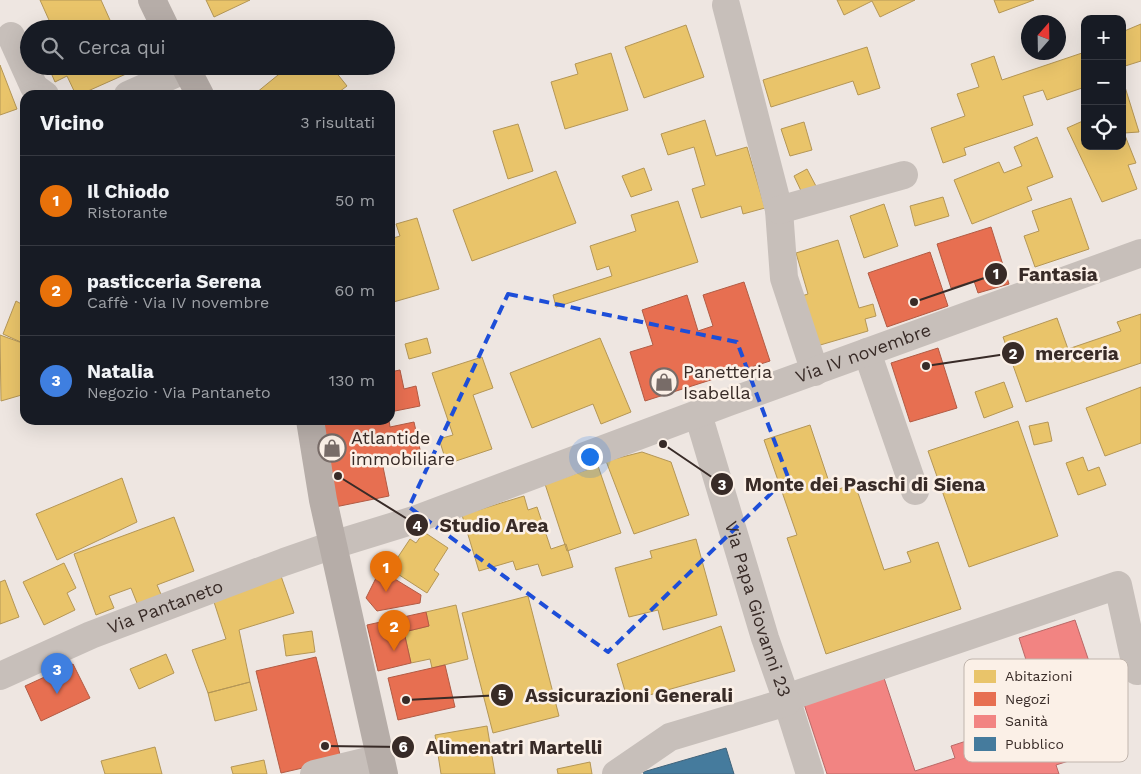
<!DOCTYPE html>
<html lang="it">
<meta charset="utf-8">
<style>
body{margin:0;font-family:"Work Sans",sans-serif;background:#20242c;color:#f1f3f6}
.controls{position:absolute;right:15px;top:15px;display:grid;overflow:hidden;border-radius:10px;box-shadow:0 5px 20px #0002}
.controls button{width:45px;height:45px;display:grid;place-items:center;padding:0;border:0;border-bottom:1px solid #363941;background:#171b24;color:#f1f3f6;font:25px sans-serif}
.compass{position:absolute;left:1021px;top:15px;width:45px;height:45px;border-radius:50%;background:#171b24;box-shadow:0 5px 20px #0002;rotate:20deg}
.you{position:absolute;left:589px;top:456px;width:18px;height:18px;margin:-12px;border:4px solid #fff;border-radius:50%;background:#1a73e8;box-shadow:0 0 0 8px #1a73e833}
.badge{display:grid;place-items:center;width:32px;height:32px;border-radius:50%;background:#b45309;color:#fff;font-size:16px;font-weight:700}
.pin{position:absolute;translate:-50% -41px;filter:drop-shadow(0 1px 2px #0008)}
.pin::after{content:'';position:absolute;top:26px;width:18px;height:15px;background:inherit;clip-path:polygon(0 0,100% 0,50% 100%)}
.list{margin:0;padding:0;list-style:none}
h2{display:flex;justify-content:space-between;align-items:center;height:65px;margin:0;padding:0 20px;font-size:21px}
h2 small{font-size:16px;font-weight:400;color:#9ea1a6}
.list li{display:grid;grid-template-columns:32px 1fr auto;gap:15px;align-items:center;box-sizing:border-box;height:90px;padding:0 20px;border-top:1px solid #363941}
.list b{display:block;font-size:19px;white-space:nowrap}
.list p{margin:0;font-size:16px;white-space:nowrap;color:#9ea1a6}
.list em{font-size:16px;font-style:normal;color:#9ea1a6}
.icon{flex:none;width:28px;height:28px;fill:none;stroke:currentColor;stroke-width:2;stroke-linecap:round;stroke-linejoin:round}
.map{position:relative;flex:none;width:1141px;height:774px;overflow:hidden}
.search{position:absolute;background:#171b24;box-shadow:0 5px 20px #0002;left:20px;top:20px;width:375px;height:55px;display:flex;align-items:center;gap:12px;box-sizing:border-box;padding:0 18px;border-radius:28px;color:#9ea1a6;font-size:19px}
.panel{position:absolute;background:#171b24;box-shadow:0 5px 20px #0002;left:20px;top:90px;width:375px;height:335px;border-radius:15px}
.map>svg:first-child{display:block}
</style>
<div class="map">
<svg width="1141" height="774" viewBox="0 0 1141 774">
<rect width="100%" height="100%" fill="#eee6e1"/>
<path fill="#e9c46a" stroke="#b49656" d="M 40,0 L 101,0 L 114,29 L 53,29 Z
M 206,0 L 250,0 L 214,17 Z
M 837,0 L 915,0 L 880,17 L 872,1 L 844,15 Z
M 994,0 L 1034,0 L 999,13 Z
M 1141,24 L 1141,61 L 1122,67 L 1122,32 Z
M 686,25 L 704,77 L 644,98 L 625,47 Z
M 867,47 L 880,88 L 858,95 L 853,81 L 771,107 L 763,80 Z
M 1085,52 L 1085,87 L 1047,100 L 1043,90 L 1023,96 L 1033,125 L 964,148 L 966,155 L 943,163 L 931,128 L 965,116 L 957,94 L 979,87 L 971,64 L 994,56 L 1002,80 Z
M 611,53 L 628,110 L 565,129 L 551,82 L 578,74 L 575,64 Z
M 0,65 L 17,109 L 0,115 Z
M 48,66 L 123,66 L 126,74 L 79,95 L 76,95 L 67,76 L 55,82 Z
M 289,66 L 302,66 L 308,73 L 316,66 L 331,66 L 347,86 L 335,95 L 257,95 L 256,93 Z
M 1125,87 L 1139,132 L 1124,133 L 1136,163 L 1128,165 L 1137,189 L 1102,202 L 1067,128 L 1085,120 L 1085,146 L 1122,146 L 1122,88 Z
M 705,120 L 716,156 L 747,147 L 765,208 L 743,214 L 741,206 L 701,218 L 692,189 L 705,185 L 694,147 L 668,155 L 661,134 Z
M 804,122 L 812,150 L 790,156 L 781,129 Z
M 518,124 L 533,171 L 508,179 L 493,131 Z
M 1037,137 L 1053,177 L 1027,187 L 1032,200 L 972,224 L 954,180 L 999,162 L 1004,173 L 1022,166 L 1014,147 Z
M 644,168 L 652,190 L 631,197 L 622,176 Z
M 807,169 L 817,188 L 803,195 L 794,176 Z
M 556,171 L 576,223 L 472,261 L 453,210 Z
M 943,197 L 949,216 L 915,226 L 910,206 Z
M 1071,198 L 1089,249 L 1035,267 L 1024,236 L 1039,231 L 1032,211 Z
M 678,201 L 698,262 L 556,307 L 553,295 L 612,276 L 609,266 L 597,270 L 590,246 L 636,231 L 631,215 Z
M 884,204 L 898,246 L 864,258 L 850,216 Z
M 417,218 L 439,289 L 390,303 L 390,239 L 400,236 L 396,224 Z
M 838,240 L 859,308 L 873,304 L 876,316 L 865,319 L 868,331 L 810,348 L 795,298 L 808,294 L 796,253 Z
M 16,301 L 25,306 L 25,344 L 3,334 Z
M 1141,314 L 1141,363 L 1026,402 L 1003,337 L 1057,318 L 1068,349 L 1121,331 L 1117,322 Z
M 0,335 L 25,344 L 25,394 L 1,401 Z
M 427,338 L 431,353 L 409,359 L 405,344 Z
M 600,338 L 631,412 L 601,424 L 593,404 L 532,428 L 510,373 Z
M 482,357 L 493,388 L 473,395 L 492,449 L 447,464 L 439,439 L 453,435 L 432,373 Z
M 1004,382 L 1013,407 L 984,418 L 975,392 Z
M 1141,387 L 1141,443 L 1105,456 L 1086,408 Z
M 1018,421 L 1058,536 L 969,567 L 928,451 Z
M 1048,422 L 1052,441 L 1034,445 L 1029,426 Z
M 810,425 L 832,491 L 855,484 L 884,570 L 911,562 L 907,552 L 938,542 L 961,609 L 826,654 L 787,538 L 797,535 L 764,440 Z
M 642,452 L 671,462 L 689,515 L 634,534 L 606,461 Z
M 1083,457 L 1088,471 L 1099,467 L 1106,485 L 1078,495 L 1066,463 Z
M 598,466 L 621,533 L 567,551 L 545,484 Z
M 122,478 L 137,522 L 57,560 L 36,514 Z
M 524,496 L 528,510 L 537,507 L 551,549 L 566,544 L 573,567 L 542,576 L 538,564 L 516,570 L 513,561 L 479,571 L 462,515 Z
M 174,517 L 194,571 L 157,585 L 163,599 L 139,608 L 131,588 L 109,596 L 114,608 L 96,615 L 74,554 Z
M 424,532 L 448,548 L 434,570 L 439,574 L 427,593 L 390,569 L 410,539 L 416,543 Z
M 696,539 L 717,615 L 663,630 L 658,610 L 629,617 L 615,568 L 652,558 L 650,551 Z
M 64,563 L 76,588 L 67,593 L 75,610 L 44,625 L 23,582 Z
M 281,576 L 294,613 L 239,630 L 250,682 L 208,693 L 192,650 L 226,639 L 213,599 Z
M 5,580 L 19,617 L 0,624 L 0,582 Z
M 528,596 L 559,716 L 493,733 L 462,613 Z
M 456,605 L 468,659 L 432,668 L 430,659 L 411,663 L 404,632 L 429,626 L 426,612 Z
M 721,626 L 735,671 L 628,701 L 617,664 Z
M 312,631 L 315,652 L 286,656 L 283,635 Z
M 166,654 L 174,673 L 139,689 L 130,669 Z
M 250,682 L 257,710 L 215,721 L 208,693 Z
M 487,726 L 495,774 L 441,774 L 435,735 Z
M 155,747 L 162,774 L 105,774 L 101,761 Z
M 264,760 L 267,774 L 233,774 L 231,767 Z
M 590,762 L 592,774 L 558,774 L 557,769 Z"/>
<path fill="#e76f51" stroke="#b25b44" d="M 991,227 L 1009,284 L 978,293 L 974,281 L 951,288 L 937,244 Z
M 930,252 L 948,306 L 887,327 L 868,273 Z
M 744,282 L 770,361 L 645,401 L 630,352 L 653,345 L 642,310 L 687,295 L 698,331 L 713,326 L 703,295 Z
M 938,348 L 957,408 L 910,422 L 891,363 Z
M 400,370 L 404,389 L 416,386 L 420,406 L 390,412 L 390,372 Z
M 317,420 L 389,420 L 390,427 L 414,422 L 421,454 L 382,462 L 389,496 L 335,507 Z
M 380,570 L 421,595 L 420,603 L 377,611 L 366,598 Z
M 426,612 L 429,626 L 404,632 L 411,663 L 378,671 L 367,625 Z
M 316,657 L 341,759 L 281,773 L 256,671 Z
M 73,664 L 90,698 L 41,721 L 25,686 Z
M 445,665 L 455,707 L 398,720 L 388,678 Z"/>
<path fill="#f28482" stroke="#ba6967" d="M 1075,620 L 1102,700 L 1086,705 L 1100,751 L 1056,765 L 1059,774 L 827,774 L 804,704 L 884,678 L 915,771 L 955,758 L 951,746 L 1000,730 L 1003,742 L 1048,728 L 1019,638 Z"/>
<path fill="#457b9d" stroke="#41637a" d="M 726,748 L 734,774 L 644,774 L 643,772 Z"/>
<g fill="none" stroke-linecap="round" stroke-linejoin="round">
<g stroke="#c7bfba" stroke-width="28">
<path d="M 726,5 L 779,210 L 784,278 L 815,372"/>
<path d="M 11,36 L 34,87 L 45,95"/>
<path d="M 128,95 L 186,69"/>
<path d="M 779,210 L 904,175"/>
<path d="M 867,352 L 915,491"/>
<path id="s1" d="M 698,414 L 765,638 L 786,698 L 810,774"/>
<path id="s2" d="M 0,676 L 91,635 L 284,562 L 333,545 L 414,520 L 729,402 L 1141,253"/>
<path d="M 786,698 L 1118,585 L 1137,671"/>
<path d="M 314,774 L 380,758"/>
<path d="M 616,774 L 670,737 L 787,702"/>
</g>
<path stroke="#b6ada8" stroke-width="28" d="M 152,0 L 166,29
M 185,66 L 200,95
M 310,420 L 323,500 L 384,774"/>
</g>
<path fill="none" stroke="#1d4ed8" stroke-width="4" stroke-dasharray="10 6" stroke-linejoin="round" d="M 508,294 L 737,342 L 788,477 L 608,652 L 409,507 Z"/>
<defs>
<g id="shop-ring" transform="scale(1.4375)"><circle r="9.5" fill="#fbf0e7" stroke="#786c68" stroke-width="1.5"/><path d="M-5-2.5h2.3a2.7 3.5 0 0 1 5.4 0H5L5.5 6h-11ZM-1.5-2.5h3a1.5 2.3 0 0 0-3 0Z" fill="#786c68"/></g>
</defs>
<g fill-rule="evenodd">
<use href="#shop-ring" x="664" y="382"/>
<use href="#shop-ring" x="332" y="448"/>
</g>
<g text-anchor="middle" stroke-width="5" stroke-linejoin="round" paint-order="stroke">
<g font-size="18" fill="#382b27" stroke="#fbf0e7">
<text dy="6" stroke="none"><textPath href="#s2" startOffset="922">Via IV novembre</textPath></text>
<text dy="6" stroke="none"><textPath href="#s2" startOffset="179">Via Pantaneto</textPath></text>
<text dy="6" stroke="none"><textPath href="#s1" startOffset="204">Via Papa Giovanni 23</textPath></text>
</g>
<g font-size="18" fill="#382b27" stroke="#fbf0e7" text-anchor="start">
<text x="683" y="378">Panetteria<tspan x="683" dy="21">Isabella</tspan></text>
<text x="351" y="444">Atlantide<tspan x="351" dy="21">immobiliare</tspan></text>
</g>
</g>
<rect x="964" y="659" width="164" height="103" rx="8" fill="#fbf0e7" stroke="#c0b5ad" stroke-width="1"/>
<rect x="974" y="670" width="22" height="13" fill="#e9c46a"/>
<rect x="974" y="692" width="22" height="14" fill="#e76f51"/>
<rect x="974" y="715" width="22" height="13" fill="#f28482"/>
<rect x="974" y="737" width="22" height="14" fill="#457b9d"/>
<g font-size="14" fill="#382b27">
<text x="1005" y="681">Abitazioni</text>
<text x="1005" y="704">Negozi</text>
<text x="1005" y="726">Sanità</text>
<text x="1005" y="749">Pubblico</text>
</g>
<path fill="none" stroke="#382b27" stroke-width="2" d="M914 302L996 274M926 366L1013 353M663 444L722 484M338 476L417 525M406 700L502 695M325 746L403 747"/>
<g fill="#382b27" stroke="#fbf0e7" stroke-width="2">
<circle cx="914" cy="302" r="5"/>
<circle cx="926" cy="366" r="5"/>
<circle cx="663" cy="444" r="5"/>
<circle cx="338" cy="476" r="5"/>
<circle cx="406" cy="700" r="5"/>
<circle cx="325" cy="746" r="5"/>
<circle cx="996" cy="274" r="12"/>
<circle cx="1013" cy="353" r="12"/>
<circle cx="722" cy="484" r="12"/>
<circle cx="417" cy="525" r="12"/>
<circle cx="502" cy="695" r="12"/>
<circle cx="403" cy="747" r="12"/>
</g>
<g font-size="15" text-anchor="middle" font-weight="bold" fill="#fff">
<text x="996" y="279">1</text>
<text x="1013" y="359">2</text>
<text x="722" y="490">3</text>
<text x="417" y="531">4</text>
<text x="502" y="700">5</text>
<text x="403" y="752">6</text>
</g>
<g font-size="19" text-anchor="middle" font-weight="bold" fill="#382b27" stroke="#fbf0e7" stroke-width="5" stroke-linejoin="round" paint-order="stroke">
<text x="1058" y="281">Fantasia</text>
<text x="1077" y="360">merceria</text>
<text x="865" y="491">Monte dei Paschi di Siena</text>
<text x="494" y="532">Studio Area</text>
<text x="629" y="702">Assicurazioni Generali</text>
<text x="514" y="754">Alimenatri Martelli</text>
</g>
</svg>
<div class="controls">
<button>+</button>
<button>−</button>
<button><svg class="icon" aria-label="locate" viewBox="0 0 24 24"><circle cx="12" cy="12" r="6"/><path d="M12 2v4M12 18v4M2 12h4M18 12h4"/></svg></button>
</div>
<svg class="compass" viewBox="-18 -18 36 36"><path d="M0-13l5 13h-10z" fill="#e53935"/><path d="M0 13l5-13h-10z" fill="#9ea1a6"/></svg>
<div class="you"></div>
<div class="pin badge" style="left:386px;top:592px;background:#e8710a">1</div>
<div class="pin badge" style="left:394px;top:651px;background:#e8710a">2</div>
<div class="pin badge" style="left:57px;top:694px;background:#3f7fe0">3</div>
<div class="search"><svg class="icon" aria-label="search" viewBox="0 0 24 24"><circle cx="10" cy="10" r="6"/><path d="M15 15l6 6"/></svg>Cerca qui</div>
<section class="panel">
<h2>Vicino<small>3 risultati</small></h2>
<ul class="list">
<li><span class="badge" style="background:#e8710a">1</span><div><b>Il Chiodo</b><p>Ristorante</p></div><em>50 m</em></li>
<li><span class="badge" style="background:#e8710a">2</span><div><b>pasticceria Serena</b><p>Caffè · Via IV novembre</p></div><em>60 m</em></li>
<li><span class="badge" style="background:#3f7fe0">3</span><div><b>Natalia</b><p>Negozio · Via Pantaneto</p></div><em>130 m</em></li>
</ul>
</section>
</div>
